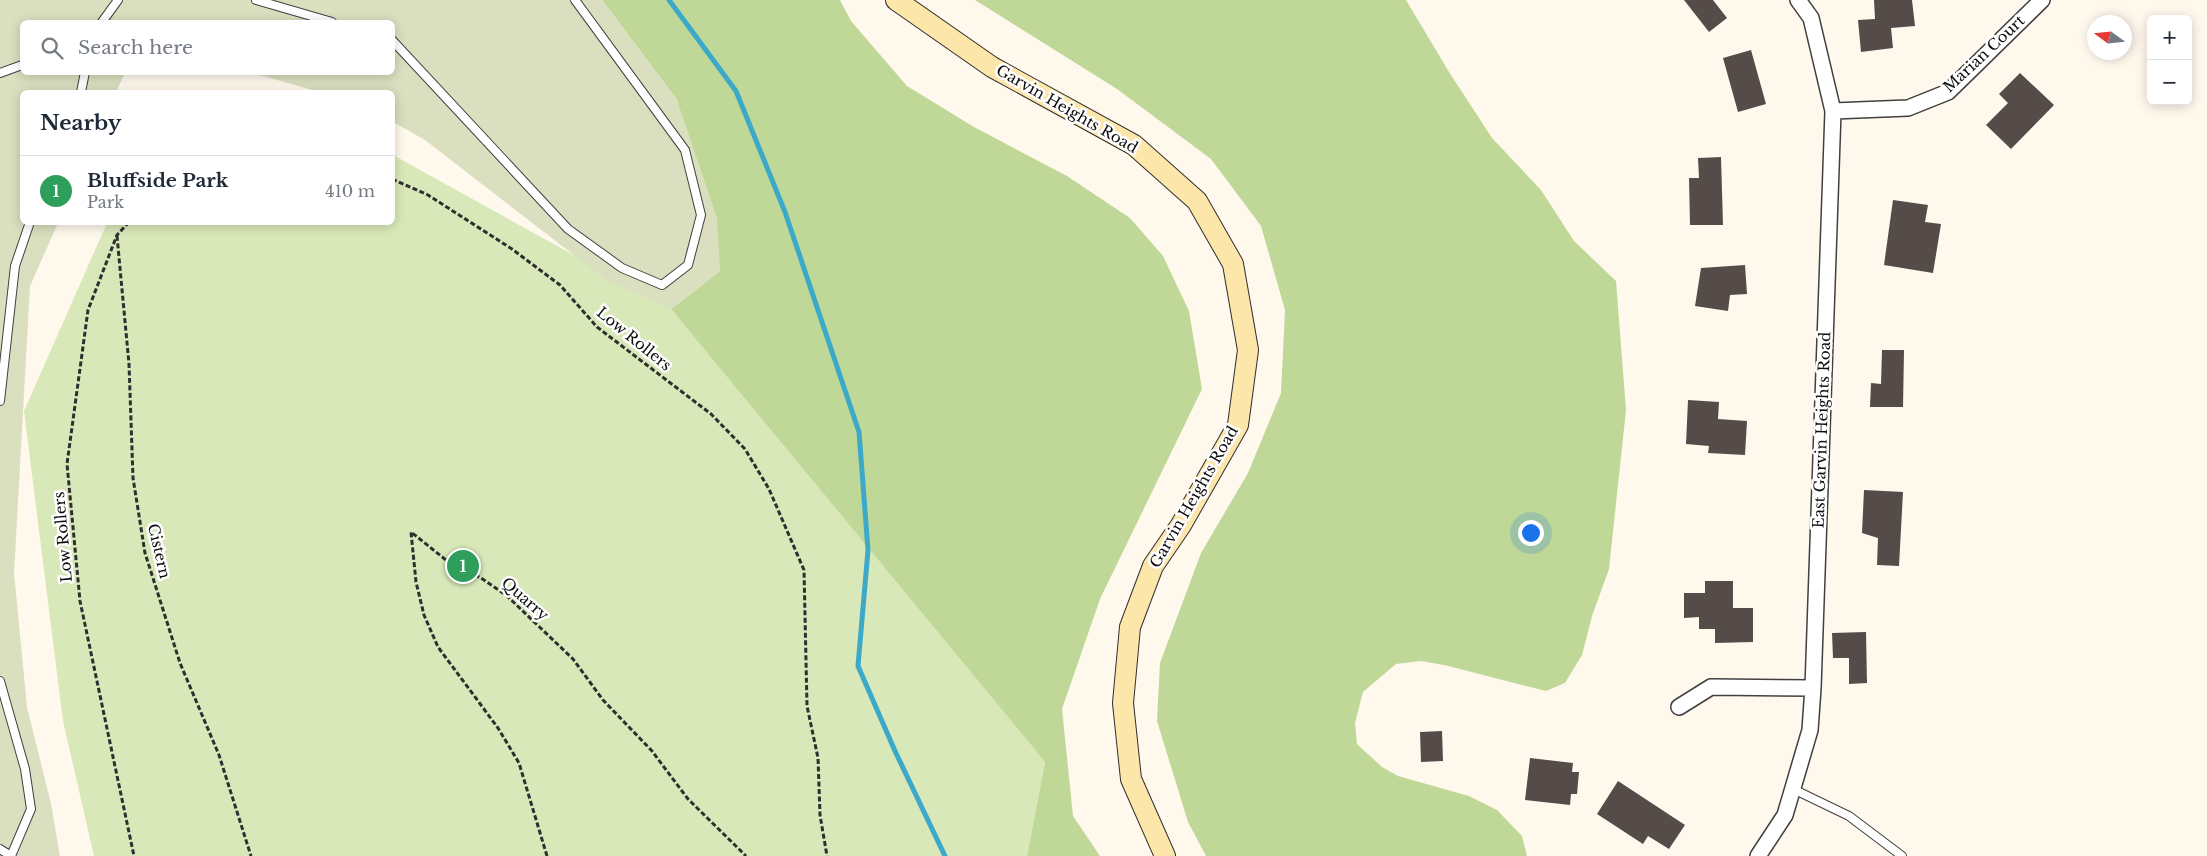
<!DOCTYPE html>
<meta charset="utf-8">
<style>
body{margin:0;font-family:"Libre Baskerville",serif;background:#f2f2f3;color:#1f2937}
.controls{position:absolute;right:15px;top:15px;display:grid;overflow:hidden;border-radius:8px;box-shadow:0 2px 12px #0003}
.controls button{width:45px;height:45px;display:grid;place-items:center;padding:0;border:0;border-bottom:1px solid #e0e1e3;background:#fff;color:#1f2937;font:25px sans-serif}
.compass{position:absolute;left:2087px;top:15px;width:45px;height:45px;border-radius:50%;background:#fff;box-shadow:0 2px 12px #0003;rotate:285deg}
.you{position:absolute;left:1530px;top:532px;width:18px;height:18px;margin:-12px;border:4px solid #fff;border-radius:50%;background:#1a73e8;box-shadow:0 0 0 8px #1a73e833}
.badge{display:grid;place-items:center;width:32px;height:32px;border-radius:50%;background:#d93025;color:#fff;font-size:16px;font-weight:700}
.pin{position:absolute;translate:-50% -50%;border:2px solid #fff;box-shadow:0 1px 5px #0006}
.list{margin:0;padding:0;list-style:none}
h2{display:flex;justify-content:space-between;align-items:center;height:65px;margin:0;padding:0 20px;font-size:21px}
h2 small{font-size:16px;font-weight:400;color:#747a83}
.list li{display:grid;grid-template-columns:32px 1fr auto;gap:15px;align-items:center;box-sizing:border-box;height:70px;padding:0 20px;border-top:1px solid #e0e1e3}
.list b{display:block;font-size:19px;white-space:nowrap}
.list p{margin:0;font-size:16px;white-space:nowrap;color:#747a83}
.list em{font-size:16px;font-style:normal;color:#747a83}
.icon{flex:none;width:28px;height:28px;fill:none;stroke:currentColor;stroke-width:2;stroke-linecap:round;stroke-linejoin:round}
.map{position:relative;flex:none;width:2207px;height:856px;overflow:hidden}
.search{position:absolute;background:#fff;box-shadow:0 2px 12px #0003;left:20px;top:20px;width:375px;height:55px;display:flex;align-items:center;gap:12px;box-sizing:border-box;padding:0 18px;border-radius:8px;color:#747a83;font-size:19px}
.panel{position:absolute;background:#fff;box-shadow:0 2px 12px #0003;left:20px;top:90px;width:375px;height:135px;border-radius:8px}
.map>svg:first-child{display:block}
</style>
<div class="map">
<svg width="2207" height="856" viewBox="0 0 2207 856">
<rect width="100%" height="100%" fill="#fff8ed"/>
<path fill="#d9e8b8" d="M 393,155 L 671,309 L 1045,762 L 1027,856 L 94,856 L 63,721 L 24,411 L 107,223 L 392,222 Z"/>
<path fill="#bfd898" d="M 602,0 L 840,0 L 851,21 L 907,86 L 974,127 L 1067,176 L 1130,218 L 1163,256 L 1189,311 L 1202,389 L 1100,599 L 1062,709 L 1073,816 L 1100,856 L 1027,856 L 1045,762 L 671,309 L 720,271 L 677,100 Z
M 975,0 L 1406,0 L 1449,72 L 1492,138 L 1541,190 L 1574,241 L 1616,281 L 1626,410 L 1609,569 L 1592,616 L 1582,655 L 1565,683 L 1546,691 L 1444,665 L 1421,661 L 1396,664 L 1363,692 L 1355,723 L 1357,744 L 1382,767 L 1398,776 L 1469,796 L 1497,810 L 1522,836 L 1527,856 L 1206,856 L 1188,822 L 1157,721 L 1160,663 L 1201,553 L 1248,473 L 1281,393 L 1285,310 L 1261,226 L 1211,159 L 1117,89 Z"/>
<path fill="#dadfbf" d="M 0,0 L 602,0 L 677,100 L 717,218 L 720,271 L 671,309 L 606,280 L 425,140 L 393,122 L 392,92 L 320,92 L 252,73 L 392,72 L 392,22 L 22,22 L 22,72 L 125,73 L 116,92 L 22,92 L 22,222 L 58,223 L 30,286 L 14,573 L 27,707 L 51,804 L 60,856 L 0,856 Z"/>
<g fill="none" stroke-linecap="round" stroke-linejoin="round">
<path stroke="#3ca9c9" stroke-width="5" d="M 669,0 L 736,91 L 785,212 L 859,432 L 868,550 L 858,666 L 895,751 L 945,856"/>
</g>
<path fill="#554c4a" d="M 1684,0 L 1713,0 L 1727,18 L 1709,32 Z
M 1874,0 L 1912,0 L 1915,26 L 1891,28 L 1893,48 L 1861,52 L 1858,20 L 1875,19 Z
M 1751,50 L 1766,104 L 1738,112 L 1723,58 Z
M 2020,73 L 2054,105 L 2011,149 L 1986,125 L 2008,103 L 1999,94 Z
M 1721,157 L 1723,225 L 1690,225 L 1689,178 L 1699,178 L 1698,158 Z
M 1893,200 L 1928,205 L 1925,222 L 1941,224 L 1933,273 L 1884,265 Z
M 1745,265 L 1747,294 L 1730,295 L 1728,311 L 1695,306 L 1701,268 Z
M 1882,350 L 1904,350 L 1903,407 L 1870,407 L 1871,383 L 1881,384 Z
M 1688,400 L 1719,402 L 1718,419 L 1747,421 L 1745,455 L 1708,453 L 1709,446 L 1686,444 Z
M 1864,490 L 1903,492 L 1899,566 L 1877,565 L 1878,538 L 1862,533 Z
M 1705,581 L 1733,581 L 1733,608 L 1753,608 L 1753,642 L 1715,643 L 1715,629 L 1699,629 L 1699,617 L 1684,618 L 1684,593 L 1705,593 Z
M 1866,632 L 1867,683 L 1849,684 L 1849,658 L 1833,658 L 1832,633 Z
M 1442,731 L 1443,761 L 1421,762 L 1420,732 Z
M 1530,758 L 1573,763 L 1572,772 L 1579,772 L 1577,794 L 1571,794 L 1570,805 L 1525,800 Z
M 1618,781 L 1685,825 L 1669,849 L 1648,836 L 1643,844 L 1597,814 Z"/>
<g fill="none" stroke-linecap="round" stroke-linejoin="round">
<g stroke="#404040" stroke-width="10">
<path id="lane" d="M 256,0 L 332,22
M 102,22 L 118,0
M 392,40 L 568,229 L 622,268 L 662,285 L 688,265 L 701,215 L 685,150 L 575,0
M 0,73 L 22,65
M 81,92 L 85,72
M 0,401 L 15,266 L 30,222
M 0,681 L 25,769 L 31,809 L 11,856 L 0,849
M 1793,789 L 1849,816 L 1902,856"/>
</g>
<g stroke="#404040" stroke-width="18">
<path id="street" d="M 1833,111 L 1908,108 L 1948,92 L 2042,0
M 1679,707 L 1711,687 L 1813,688
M 1758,856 L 1785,815 L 1810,730 L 1813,688 L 1833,111 L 1811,18 L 1798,0"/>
</g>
<g stroke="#2f2f2f" stroke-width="22">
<path id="secondary" d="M 896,0 L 992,67 L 1134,145 L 1197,201 L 1233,264 L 1248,350 L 1238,425 L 1181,525 L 1153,566 L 1130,627 L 1123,703 L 1131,779 L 1165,856"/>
</g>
<path stroke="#2f2f2f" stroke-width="3" stroke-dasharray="5 2.5" stroke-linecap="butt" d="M 392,179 L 428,195 L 512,249 L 560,285 L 597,327 L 711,414 L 745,449 L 769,489 L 804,570 L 807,706 L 818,758 L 820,815 L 827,856
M 129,222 L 117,235 L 88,310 L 67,464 L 80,601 L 134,856
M 117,236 L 129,364 L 133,478 L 145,553 L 180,663 L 219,755 L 251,856
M 547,856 L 519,763 L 498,728 L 438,647 L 424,615 L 416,582 L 411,532 L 446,560 L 481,578 L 506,595 L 573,659 L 603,700 L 652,751 L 688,799 L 746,856"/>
<use href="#lane" stroke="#fff" stroke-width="8"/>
<use href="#street" stroke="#fff" stroke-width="15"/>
<use href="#secondary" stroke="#fde6aa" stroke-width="20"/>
</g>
<g text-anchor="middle" stroke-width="5" stroke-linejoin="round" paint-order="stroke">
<g font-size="15" fill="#0d0d0d" stroke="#fff">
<text transform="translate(1984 54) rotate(-43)" y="5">Marian Court</text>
<text transform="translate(1067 109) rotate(30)" y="5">Garvin Heights Road</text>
<text transform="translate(634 339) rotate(39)" y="5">Low Rollers</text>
<text transform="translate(1822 430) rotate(-88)" y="5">East Garvin Heights Road</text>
<text transform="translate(1194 497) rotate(-60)" y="5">Garvin Heights Road</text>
<text transform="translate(63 537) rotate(-95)" y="5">Low Rollers</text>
<text transform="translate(159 551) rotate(77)" y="5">Cistern</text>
<text transform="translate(525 599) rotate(41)" y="5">Quarry</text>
</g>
</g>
</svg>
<div class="controls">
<button>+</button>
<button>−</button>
</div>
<svg class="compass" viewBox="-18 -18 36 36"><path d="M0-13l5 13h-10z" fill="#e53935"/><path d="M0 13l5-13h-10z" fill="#747a83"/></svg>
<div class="you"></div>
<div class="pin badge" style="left:463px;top:566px;background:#2e9e5b">1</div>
<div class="search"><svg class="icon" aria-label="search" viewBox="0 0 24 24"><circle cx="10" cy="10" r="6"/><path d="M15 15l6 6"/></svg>Search here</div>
<section class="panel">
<h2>Nearby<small></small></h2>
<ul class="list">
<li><span class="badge" style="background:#2e9e5b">1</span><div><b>Bluffside Park</b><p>Park</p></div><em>410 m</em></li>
</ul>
</section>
</div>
